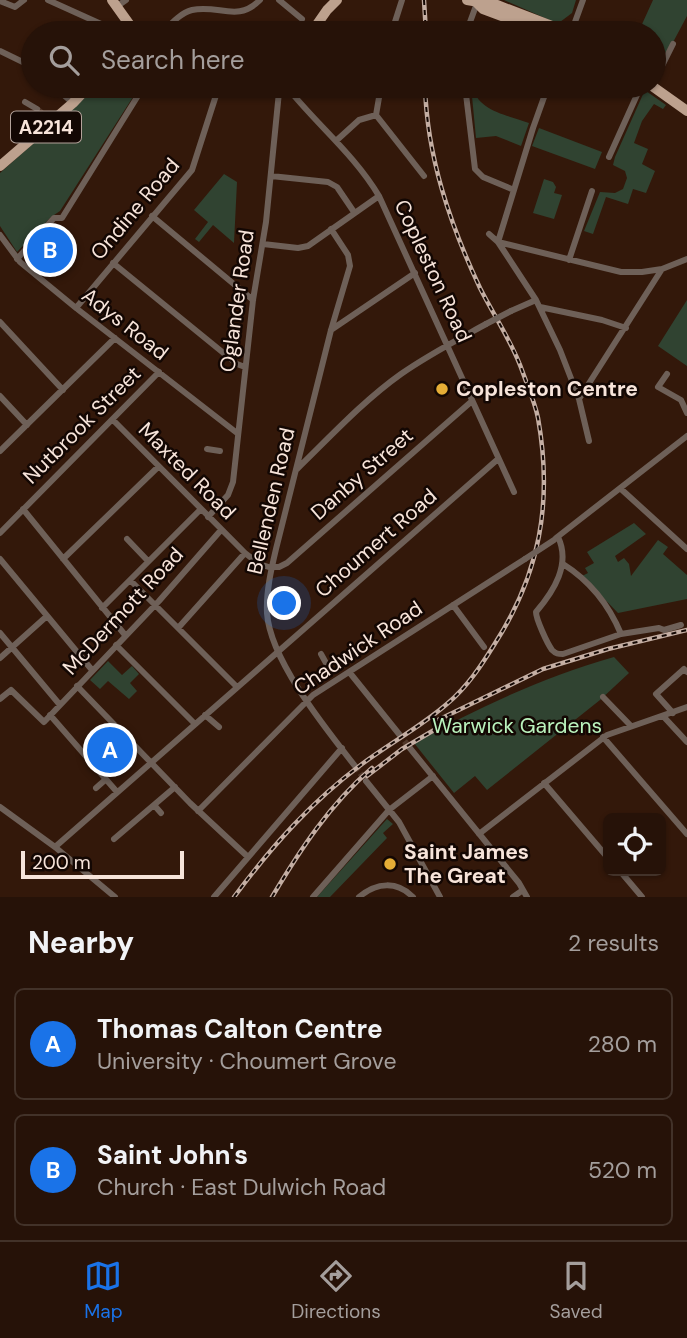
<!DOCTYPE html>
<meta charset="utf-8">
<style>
body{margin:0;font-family:"DM Sans",sans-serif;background:#2e1b12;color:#f1f3f6}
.controls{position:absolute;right:21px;bottom:21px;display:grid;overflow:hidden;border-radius:10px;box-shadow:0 2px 5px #0004}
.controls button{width:63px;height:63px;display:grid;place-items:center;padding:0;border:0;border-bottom:2px solid #423229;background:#261208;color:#f1f3f6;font:35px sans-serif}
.scale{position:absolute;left:21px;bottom:18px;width:163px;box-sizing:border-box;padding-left:7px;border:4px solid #f7e4da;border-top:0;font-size:19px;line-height:24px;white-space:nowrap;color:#f7e4da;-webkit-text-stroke:5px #130703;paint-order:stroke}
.you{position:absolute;left:285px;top:604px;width:24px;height:24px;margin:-18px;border:5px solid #fff;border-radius:50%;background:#1a73e8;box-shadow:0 0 0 10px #1a73e833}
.badge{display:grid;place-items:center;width:46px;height:46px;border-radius:50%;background:#1a73e8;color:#fff;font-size:23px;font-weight:700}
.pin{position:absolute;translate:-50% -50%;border:4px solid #fff;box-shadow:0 2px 7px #0006}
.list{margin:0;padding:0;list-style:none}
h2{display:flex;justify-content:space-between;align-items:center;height:91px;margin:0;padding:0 28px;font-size:30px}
h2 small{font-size:23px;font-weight:400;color:#a49e9c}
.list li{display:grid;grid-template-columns:46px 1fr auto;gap:21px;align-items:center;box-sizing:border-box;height:112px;margin:0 14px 14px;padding:0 14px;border:2px solid #423229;border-radius:10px}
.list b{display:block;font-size:26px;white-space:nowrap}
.list p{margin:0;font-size:23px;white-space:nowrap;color:#a49e9c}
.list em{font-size:23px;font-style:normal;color:#a49e9c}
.icon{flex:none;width:38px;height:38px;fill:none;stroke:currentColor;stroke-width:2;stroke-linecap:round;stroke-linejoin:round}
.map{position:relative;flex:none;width:687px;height:897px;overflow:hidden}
.search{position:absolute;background:#261208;box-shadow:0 2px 5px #0004;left:21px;right:21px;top:21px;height:77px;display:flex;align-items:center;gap:18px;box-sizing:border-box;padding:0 24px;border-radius:38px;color:#a49e9c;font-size:26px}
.sheet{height:343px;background:#261208}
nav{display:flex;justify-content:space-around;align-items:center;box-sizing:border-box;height:98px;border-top:2px solid #423229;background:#261208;font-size:19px;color:#a49e9c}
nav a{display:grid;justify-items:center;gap:4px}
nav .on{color:#1a73e8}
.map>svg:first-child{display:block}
</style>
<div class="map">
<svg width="687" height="897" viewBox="0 0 687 897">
<rect width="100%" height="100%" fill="#33180a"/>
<path fill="#304331" d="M 504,0 L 576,0 L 572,13 L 560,22 L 554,22 Z
M 653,0 L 687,0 L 687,16 L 654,78 L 654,33 L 638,33 Z
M 98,86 L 140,86 L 60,211 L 51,217 L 17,252 L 0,226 L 0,173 Z
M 471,86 L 474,86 C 474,110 510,116 529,123 L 521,146 L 496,136 L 476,138 Z
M 646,91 L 666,105 L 663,109 L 654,104 L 642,121 L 634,143 L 648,149 L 642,164 L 655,171 L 646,193 L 633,189 L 628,204 L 606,197 L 593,234 L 584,231 L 600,192 L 615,193 L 623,189 L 627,178 L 625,171 L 613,165 L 615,157 L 644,92 Z
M 539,128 L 602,152 L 595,169 L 532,146 Z
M 224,174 L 237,182 L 234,243 L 213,225 L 199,242 L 195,239 L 208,222 L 194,210 Z
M 544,179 L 553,182 L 556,187 L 554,193 L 562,195 L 554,219 L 533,213 Z
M 687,300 L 687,366 L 658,346 Z
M 634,523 L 646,534 L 615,556 L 618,562 L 624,558 L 629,564 L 631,576 L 658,540 L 668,547 L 663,554 L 687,575 L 687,599 L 618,613 L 582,576 L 588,573 L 585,568 L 594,563 L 587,552 Z
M 614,657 L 629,673 L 600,700 L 487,790 L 475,776 L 454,793 L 414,743 C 477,708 544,677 614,657 Z
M 108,661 L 122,675 L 132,666 L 139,674 L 130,683 L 137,691 L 129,699 L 108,681 L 100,689 L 90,680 Z
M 387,819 L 393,824 L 383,833 L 387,838 L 330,897 L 317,897 Z"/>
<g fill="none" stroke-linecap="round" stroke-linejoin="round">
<path stroke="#503729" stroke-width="6" stroke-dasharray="6 3" stroke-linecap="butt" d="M 37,109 L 47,117
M 326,663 L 332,671
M 399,734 L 409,747
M 355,766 L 366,781"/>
<path stroke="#6e6058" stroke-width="6" d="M 48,0 L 121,33
M 279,0 L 302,19
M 0,1 L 15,7 L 24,0
M 116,7 L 126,0
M 162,33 C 170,25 180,13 192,10 C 219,4 237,23 260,0
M 367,33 L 383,24 L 394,25 L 402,0
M 466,33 L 477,3
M 571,33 L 583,0
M 0,51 L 33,67
M 654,82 L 673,44
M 53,86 L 73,103
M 286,86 C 316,124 354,154 379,196 L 514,492
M 381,86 L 376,115 L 424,176
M 465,86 L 475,169 L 483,177 L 514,190
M 25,102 L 37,109
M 337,140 L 359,120 L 376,115
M 609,157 L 641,86
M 271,176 L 328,182 L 337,187 L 354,212
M 152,216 L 253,300
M 331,229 L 348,255 L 350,266 L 331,330 L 276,549 C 271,570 266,592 267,613 C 270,660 326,729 355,766
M 489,234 L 498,242 L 536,300 L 560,350 L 579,399 L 589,441
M 0,235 L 20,262 L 76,308 L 237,433
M 498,242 L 621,272 L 642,272 L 662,269
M 498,242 L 533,128 L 548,86
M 263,244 L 298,248 L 308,246 L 379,196
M 17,259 L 54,218 L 62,218 L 144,86
M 569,260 L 592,191
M 113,263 L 237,364 L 245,367
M 540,307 L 602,320 L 626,328
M 76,308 L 192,170 L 219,86
M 511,311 L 536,300
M 0,322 L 63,390
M 331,330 L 415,273
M 667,374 L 658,387 L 681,400 L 687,413
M 0,396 L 27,425
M 579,399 L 662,269 L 687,259
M 113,420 L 245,553 L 259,564 L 272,568
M 207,449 L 220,451
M 0,451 L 115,338
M 297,469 C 330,437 363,401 401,374 C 428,355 457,340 486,324
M 621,489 L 687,549
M 23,509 L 125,635
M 208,517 L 228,495 L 233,482 L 253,300 L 266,222 L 279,92 L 288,88
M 0,533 L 159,372
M 558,537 C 571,564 554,591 536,612 C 536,619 547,643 552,650 C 556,654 558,654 563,654 L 621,634 L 659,628 L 664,630 L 681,625
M 556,538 L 687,436
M 127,539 L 148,561
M 0,559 L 92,670
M 63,559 L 158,467
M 563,564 C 590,581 609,605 621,634
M 272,567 L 279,567 L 287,563 L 472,401
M 130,580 L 237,687
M 453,605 L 484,647
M 102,608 L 200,510
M 179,627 L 245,553
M 0,633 L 60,705
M 116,645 L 195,724
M 321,654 L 326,663
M 0,658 L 47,616
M 350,673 L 399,734
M 77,686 L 190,803 L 248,857
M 603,697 L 631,726
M 0,699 L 11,690 L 44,722 L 159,601 L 221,530
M 673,713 L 656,694 L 684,669 L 687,672
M 50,715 L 117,792
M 205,715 L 219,727
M 663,716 L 687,742
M 603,737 L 687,834
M 409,747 L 519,883 L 527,897
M 366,781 L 399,822 L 440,897
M 544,783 L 608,858
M 96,788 L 105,780
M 154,805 L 161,813
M 0,807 L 55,847 L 115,897
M 198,811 L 313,695 L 525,559
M 479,834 L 607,735 L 687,707
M 114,839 L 175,787
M 55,847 L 498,459
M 620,871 L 642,897
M 214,897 L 342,748
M 313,897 L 389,810 L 433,776
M 359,897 C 377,882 397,881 413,897
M 513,897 L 523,890"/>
<path stroke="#bda18e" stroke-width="10" d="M 112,0 L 132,28
M 467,0 L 497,5 L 570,33
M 477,3 L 483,9 L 547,33
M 311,33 L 327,10 L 337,0
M 652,86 L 687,111
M 0,166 L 73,103 L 89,86"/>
<g stroke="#c4aea3" stroke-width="4.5">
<path id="rail" d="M 424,0 L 426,33
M 438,720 L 543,669 L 608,649 L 687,630
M 367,776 L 402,749 L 451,720
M 234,897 C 272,846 311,802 362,764 C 390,743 422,726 448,703 C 467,687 481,666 494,645 C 540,574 553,502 538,418 C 535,403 528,387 523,373 C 513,343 494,316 480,288 C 450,224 427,157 425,86
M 272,897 C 300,850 330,804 372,768"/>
</g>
<use href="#rail" stroke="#130703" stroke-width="2" stroke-dasharray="5" stroke-linecap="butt"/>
<path stroke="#6e6058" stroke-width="6" d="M 486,324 L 511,311
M 525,559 L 554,540"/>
</g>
<g fill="#e5ad36" stroke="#130703" stroke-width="2.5">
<circle cx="442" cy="389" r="7"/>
<circle cx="390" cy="864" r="7"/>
</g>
<g text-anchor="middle" stroke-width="5" stroke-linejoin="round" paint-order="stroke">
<rect fill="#130703" stroke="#b3a29a" stroke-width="2" x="11" y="111.5" width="70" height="31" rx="5"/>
<g font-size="19" font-weight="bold" fill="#f7e4da">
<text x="46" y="134">A2214</text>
</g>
<g font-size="21" fill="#f7e4da" stroke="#130703">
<text transform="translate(135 209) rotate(-50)" y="7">Ondine Road</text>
<text transform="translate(433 271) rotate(65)" y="7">Copleston Road</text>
<text transform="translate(237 301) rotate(-82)" y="7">Oglander Road</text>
<text transform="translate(125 324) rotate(38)" y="7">Adys Road</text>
<text transform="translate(82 425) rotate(-45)" y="7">Nutbrook Street</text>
<text transform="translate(187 471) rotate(45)" y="7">Maxted Road</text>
<text transform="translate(362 474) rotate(-41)" y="7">Danby Street</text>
<text transform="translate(271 501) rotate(-77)" y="7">Bellenden Road</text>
<text transform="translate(376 543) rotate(-41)" y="7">Choumert Road</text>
<text transform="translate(123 611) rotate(-47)" y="7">McDermott Road</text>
<text transform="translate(358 648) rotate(-34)" y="7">Chadwick Road</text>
</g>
<g font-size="21" font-weight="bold" fill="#f7e4da" stroke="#130703" text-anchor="start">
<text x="456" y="396">Copleston Centre</text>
<text x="404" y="859">Saint James<tspan x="404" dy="24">The Great</tspan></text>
</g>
<g font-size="21" fill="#baf3bd" stroke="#130703">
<text x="517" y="733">Warwick Gardens</text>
</g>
</g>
</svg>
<div class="controls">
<button><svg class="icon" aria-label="locate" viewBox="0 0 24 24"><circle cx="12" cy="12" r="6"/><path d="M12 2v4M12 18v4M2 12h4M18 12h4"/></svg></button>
</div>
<div class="scale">200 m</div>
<div class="you"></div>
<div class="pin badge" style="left:110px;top:750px">A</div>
<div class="pin badge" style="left:50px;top:250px">B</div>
<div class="search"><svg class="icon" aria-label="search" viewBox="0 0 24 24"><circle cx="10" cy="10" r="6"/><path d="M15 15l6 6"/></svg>Search here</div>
</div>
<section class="sheet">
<h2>Nearby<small>2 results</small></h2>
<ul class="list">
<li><span class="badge">A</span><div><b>Thomas Calton Centre</b><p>University · Choumert Grove</p></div><em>280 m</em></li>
<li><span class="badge">B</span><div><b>Saint John's</b><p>Church · East Dulwich Road</p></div><em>520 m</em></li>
</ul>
</section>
<nav>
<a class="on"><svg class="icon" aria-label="map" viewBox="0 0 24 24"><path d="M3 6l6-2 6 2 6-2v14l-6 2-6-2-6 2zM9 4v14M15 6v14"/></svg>Map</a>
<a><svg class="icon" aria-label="directions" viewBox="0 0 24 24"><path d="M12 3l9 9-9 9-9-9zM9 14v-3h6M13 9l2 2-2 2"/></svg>Directions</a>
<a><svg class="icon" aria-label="saved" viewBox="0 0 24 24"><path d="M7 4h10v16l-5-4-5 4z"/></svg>Saved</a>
</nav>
